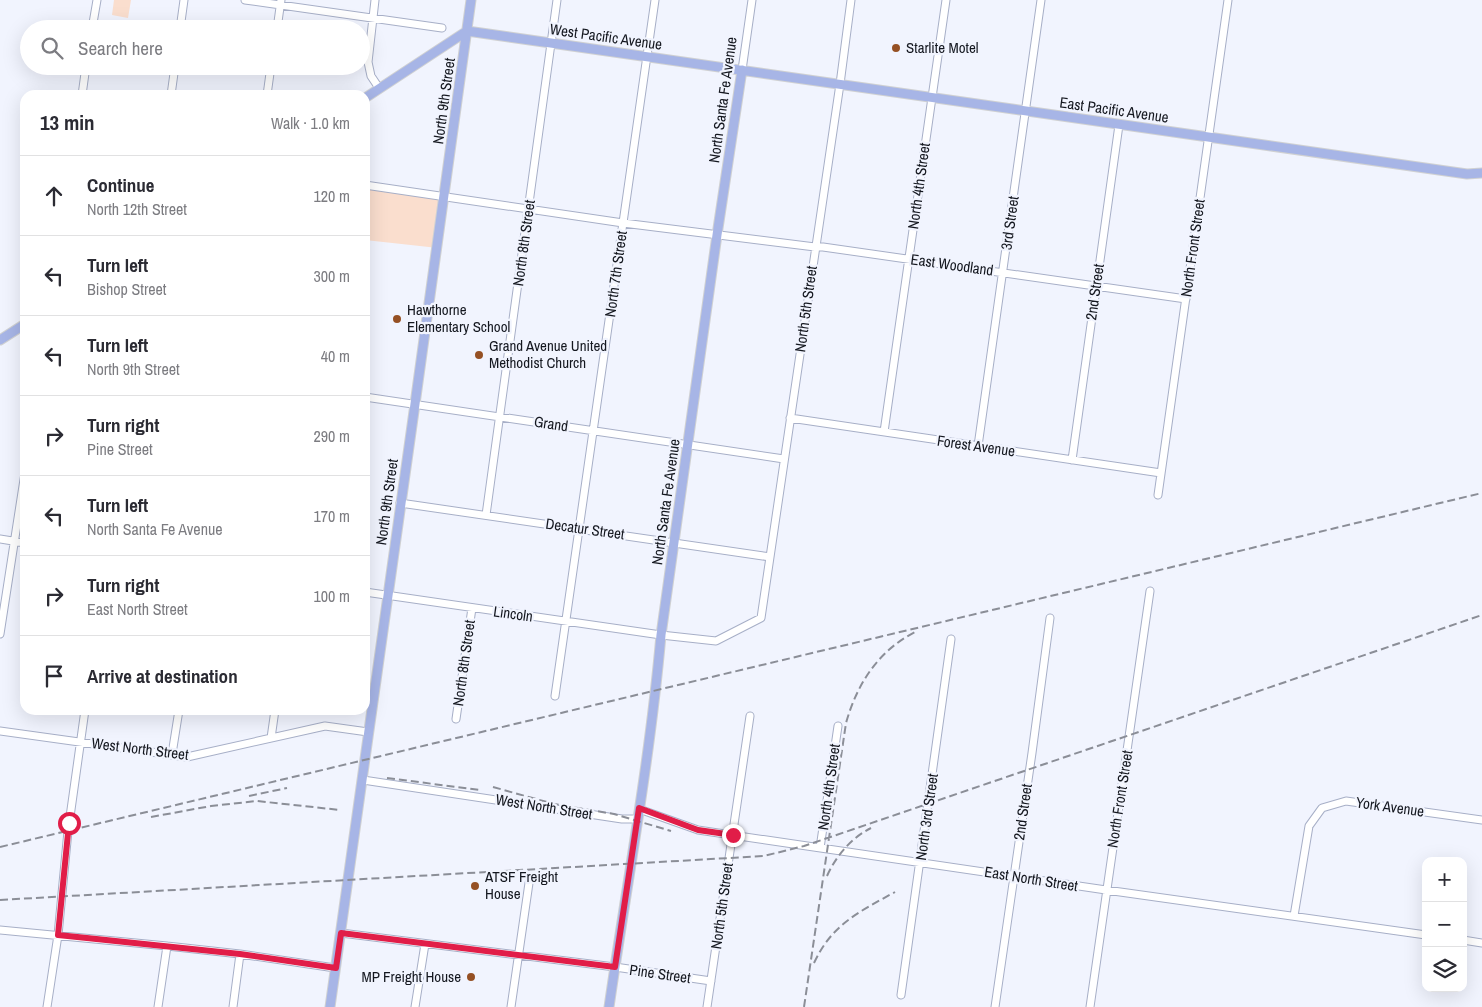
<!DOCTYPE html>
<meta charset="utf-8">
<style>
body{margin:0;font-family:"Archivo Narrow",sans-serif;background:#f7f7f7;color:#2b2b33}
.controls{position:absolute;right:15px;bottom:15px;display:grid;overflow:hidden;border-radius:10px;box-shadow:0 5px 20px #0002}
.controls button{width:45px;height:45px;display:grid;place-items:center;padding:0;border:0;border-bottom:1px solid #e1e1e2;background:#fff;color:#2b2b33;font:25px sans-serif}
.stop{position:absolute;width:15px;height:15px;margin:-11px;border:4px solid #e11d48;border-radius:50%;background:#fff}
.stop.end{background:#e11d48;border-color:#fff;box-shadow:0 1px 5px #0008}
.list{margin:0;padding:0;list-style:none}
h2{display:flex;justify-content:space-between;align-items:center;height:65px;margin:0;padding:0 20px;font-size:21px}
h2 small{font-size:16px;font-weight:400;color:#7c7c81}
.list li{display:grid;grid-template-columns:32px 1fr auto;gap:15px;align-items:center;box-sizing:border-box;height:80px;padding:0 20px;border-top:1px solid #e1e1e2}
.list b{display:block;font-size:19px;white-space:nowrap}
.list p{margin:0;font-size:16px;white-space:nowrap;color:#7c7c81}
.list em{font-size:16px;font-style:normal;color:#7c7c81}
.icon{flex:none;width:28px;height:28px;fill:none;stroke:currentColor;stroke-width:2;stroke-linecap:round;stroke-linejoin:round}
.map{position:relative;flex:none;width:1482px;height:1007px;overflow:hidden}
.search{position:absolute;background:#fff;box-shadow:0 5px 20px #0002;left:20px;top:20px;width:350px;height:55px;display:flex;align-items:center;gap:12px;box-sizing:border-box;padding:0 18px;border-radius:28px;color:#7c7c81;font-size:19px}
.panel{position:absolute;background:#fff;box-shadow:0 5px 20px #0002;left:20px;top:90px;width:350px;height:625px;border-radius:15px}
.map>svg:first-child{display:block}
</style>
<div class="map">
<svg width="1482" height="1007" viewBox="0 0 1482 1007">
<rect width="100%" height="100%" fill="#f1f4fe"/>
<path fill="#fadece" d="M 114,0 L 131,0 L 128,18 L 112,15 Z
M 365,185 L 445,198 L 438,248 L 365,240 Z"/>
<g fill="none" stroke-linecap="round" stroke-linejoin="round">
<g stroke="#a7afc7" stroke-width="9">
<path id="minor" d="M 245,0 L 442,28
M 375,0 L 368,62 L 371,76 L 379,88
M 92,29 L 97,0
M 180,29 L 184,0
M 277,29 L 281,0
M 742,70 L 752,0
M 82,95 L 86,66
M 171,95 L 175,66
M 267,95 L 271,66
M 365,185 L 623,223 L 815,247 L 823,247 L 1186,299
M 365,397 L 784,459
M 790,418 L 1161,473
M 884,432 L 946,0
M 978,446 L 1041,0
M 1072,460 L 1119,125
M 1158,495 L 1228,0
M 400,503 L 770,557
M 486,515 L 557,0
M 0,539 L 25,543
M 365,592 L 661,635 L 716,641 L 761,618 L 840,84 L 851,0
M 0,634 L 25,473
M 555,696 L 655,0
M 456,719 L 472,608
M 0,731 L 187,757 L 325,726 L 368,732
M 271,738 L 275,710
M 172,754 L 179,710
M 363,780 L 622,819 L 637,819
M 639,809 L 698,830 L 1106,890 L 1426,935
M 820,848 L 838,726
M 1294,916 L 1309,826 L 1322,808 L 1346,801 L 1482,820
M 0,930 L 167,946 L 240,954 L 335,968
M 341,933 L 615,967 L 711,981
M 1463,940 L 1482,943
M 901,995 L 951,639
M 47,1007 L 58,935 L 68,831 L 85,710
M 158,1007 L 167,946
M 233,1007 L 240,954
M 415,1007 L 425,944
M 511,1007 L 529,883
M 707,1007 L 750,716
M 995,1007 L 1032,753 L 1050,618
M 1090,1007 L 1150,591"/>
</g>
<g stroke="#d0d1d2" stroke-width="11">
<path id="major" d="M 467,31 L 1467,174 L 1482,173
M 365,98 L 467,31
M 0,340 L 25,324
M 330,1007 C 376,671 426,336 471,0
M 609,1007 C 627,883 650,760 661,635 L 717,235 L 742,70"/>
</g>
<use href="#minor" stroke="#fff" stroke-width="7"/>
<use href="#major" stroke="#a7b5e6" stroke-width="9"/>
<path stroke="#8b8e97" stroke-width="2" stroke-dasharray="8 4" stroke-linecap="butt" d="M 387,778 L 480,790
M 493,787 L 554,804 L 614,814 L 671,831
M 249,796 L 287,788
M 151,817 L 211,806 L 257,801 L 340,810
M 0,847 L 1482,493
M 827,876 C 836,856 851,838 871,828
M 0,900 L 764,856 L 804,846 L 1482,615
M 814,963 C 832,924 859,912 895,892
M 804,1007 L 846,723 C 857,684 878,651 915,632"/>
</g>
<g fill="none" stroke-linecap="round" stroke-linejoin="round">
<path stroke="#e11d48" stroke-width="6" d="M 69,823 L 58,935 L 240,954 L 336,968 L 341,933 L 615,967 L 639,808 L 698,830 L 733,835"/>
</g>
<g fill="#955024" stroke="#f1f4fe" stroke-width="2">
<circle cx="896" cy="48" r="5"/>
<circle cx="397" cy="319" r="5"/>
<circle cx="479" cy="355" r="5"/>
<circle cx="475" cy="886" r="5"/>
<circle cx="471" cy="977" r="5"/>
</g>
<g text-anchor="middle" stroke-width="4.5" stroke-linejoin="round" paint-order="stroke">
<g font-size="15" fill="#14171f" stroke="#f1f4fe">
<text transform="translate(606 37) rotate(8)" y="5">West Pacific Avenue</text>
<text transform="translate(723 100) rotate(-82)" y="5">North Santa Fe Avenue</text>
<text transform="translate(444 101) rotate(-82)" y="5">North 9th Street</text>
<text transform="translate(1114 110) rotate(8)" y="5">East Pacific Avenue</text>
<text transform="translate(919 186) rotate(-82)" y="5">North 4th Street</text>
<text transform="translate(1010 223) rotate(-82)" y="5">3rd Street</text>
<text transform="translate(524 243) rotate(-82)" y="5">North 8th Street</text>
<text transform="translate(1193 248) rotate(-82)" y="5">North Front Street</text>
<text transform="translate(952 265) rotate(8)" y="5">East Woodland</text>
<text transform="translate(616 274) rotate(-82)" y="5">North 7th Street</text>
<text transform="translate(1095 292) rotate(-82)" y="5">2nd Street</text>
<text transform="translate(806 309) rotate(-82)" y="5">North 5th Street</text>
<text transform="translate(551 424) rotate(8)" y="5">Grand</text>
<text transform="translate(976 446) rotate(8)" y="5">Forest Avenue</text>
<text transform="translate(387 502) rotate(-82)" y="5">North 9th Street</text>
<text transform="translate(666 502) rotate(-82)" y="5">North Santa Fe Avenue</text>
<text transform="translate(585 529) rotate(8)" y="5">Decatur Street</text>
<text transform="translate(513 614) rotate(8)" y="5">Lincoln</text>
<text transform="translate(464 663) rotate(-82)" y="5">North 8th Street</text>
<text transform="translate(140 749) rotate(7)" y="5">West North Street</text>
<text transform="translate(829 787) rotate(-82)" y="5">North 4th Street</text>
<text transform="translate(1120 799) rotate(-81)" y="5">North Front Street</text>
<text transform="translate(544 807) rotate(9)" y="5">West North Street</text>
<text transform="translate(1390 807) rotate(8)" y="5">York Avenue</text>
<text transform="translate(1023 812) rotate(-82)" y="5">2nd Street</text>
<text transform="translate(927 817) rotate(-82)" y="5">North 3rd Street</text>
<text transform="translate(1031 879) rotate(9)" y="5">East North Street</text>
<text transform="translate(722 906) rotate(-82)" y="5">North 5th Street</text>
<text transform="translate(660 974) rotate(8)" y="5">Pine Street</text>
</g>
<g font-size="15" fill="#14171f" stroke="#f1f4fe" text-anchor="start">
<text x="906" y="53">Starlite Motel</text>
<text x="407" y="315">Hawthorne<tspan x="407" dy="17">Elementary School</tspan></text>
<text x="489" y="351">Grand Avenue United<tspan x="489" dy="17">Methodist Church</tspan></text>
<text x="485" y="882">ATSF Freight<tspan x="485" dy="17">House</tspan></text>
<text x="461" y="982" text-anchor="end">MP Freight House</text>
</g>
</g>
</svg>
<div class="controls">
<button>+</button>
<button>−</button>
<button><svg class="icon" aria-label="layers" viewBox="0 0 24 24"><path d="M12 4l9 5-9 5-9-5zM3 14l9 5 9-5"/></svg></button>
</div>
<div class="stop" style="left:69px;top:823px"></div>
<div class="stop end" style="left:733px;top:835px"></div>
<div class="search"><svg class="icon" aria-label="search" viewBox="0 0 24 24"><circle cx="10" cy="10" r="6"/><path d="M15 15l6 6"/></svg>Search here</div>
<section class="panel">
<h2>13 min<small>Walk · 1.0 km</small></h2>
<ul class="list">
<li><svg class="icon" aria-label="ahead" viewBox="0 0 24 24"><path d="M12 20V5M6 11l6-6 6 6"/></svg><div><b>Continue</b><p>North 12th Street</p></div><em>120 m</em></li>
<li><svg class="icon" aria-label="left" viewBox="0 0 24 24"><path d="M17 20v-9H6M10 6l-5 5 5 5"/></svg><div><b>Turn left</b><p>Bishop Street</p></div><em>300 m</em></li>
<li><svg class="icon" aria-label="left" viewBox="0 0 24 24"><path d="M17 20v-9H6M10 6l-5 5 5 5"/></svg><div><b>Turn left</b><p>North 9th Street</p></div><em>40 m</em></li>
<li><svg class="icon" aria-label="right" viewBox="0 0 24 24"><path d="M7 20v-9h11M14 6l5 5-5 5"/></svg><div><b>Turn right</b><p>Pine Street</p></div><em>290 m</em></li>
<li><svg class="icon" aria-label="left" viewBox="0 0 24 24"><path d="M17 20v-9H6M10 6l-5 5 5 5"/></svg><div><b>Turn left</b><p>North Santa Fe Avenue</p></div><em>170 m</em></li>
<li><svg class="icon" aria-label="right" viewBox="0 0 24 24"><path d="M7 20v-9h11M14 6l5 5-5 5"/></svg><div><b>Turn right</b><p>East North Street</p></div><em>100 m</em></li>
<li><svg class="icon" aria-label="arrive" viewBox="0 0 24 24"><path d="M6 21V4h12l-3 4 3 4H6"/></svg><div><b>Arrive at destination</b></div></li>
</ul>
</section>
</div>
